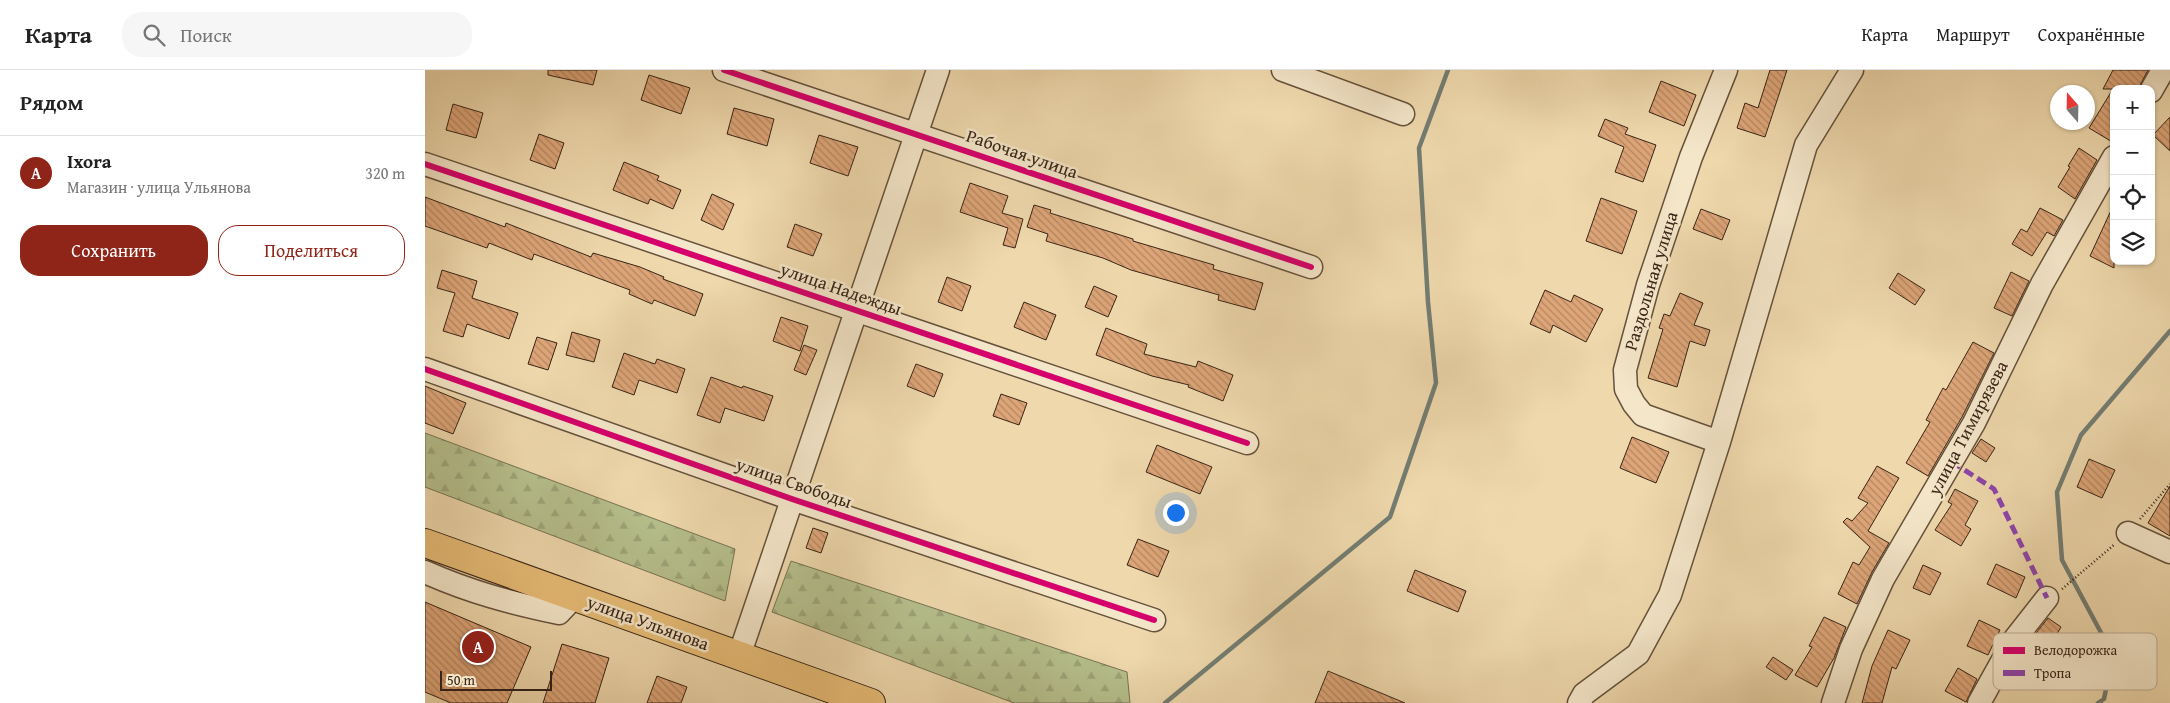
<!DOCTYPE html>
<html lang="ru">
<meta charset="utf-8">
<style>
body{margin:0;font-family:"Gentium Book Plus",serif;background:#f6f6f6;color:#222}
.controls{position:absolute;right:15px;top:15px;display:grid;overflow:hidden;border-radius:10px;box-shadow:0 1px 4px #0004}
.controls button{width:45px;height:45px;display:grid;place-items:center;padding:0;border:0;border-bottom:1px solid #e0e0e0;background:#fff;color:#222;font:25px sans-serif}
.compass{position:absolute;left:1625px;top:15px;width:45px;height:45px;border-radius:50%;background:#fff;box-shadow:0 1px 4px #0004;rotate:340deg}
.scale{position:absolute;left:15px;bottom:12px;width:112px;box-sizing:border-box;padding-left:5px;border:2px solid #392417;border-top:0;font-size:14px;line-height:18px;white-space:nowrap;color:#392417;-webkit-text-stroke:4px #f4e6c9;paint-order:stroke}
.you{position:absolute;left:750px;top:442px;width:18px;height:18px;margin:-12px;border:4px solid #fff;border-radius:50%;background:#1a73e8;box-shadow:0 0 0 8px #1a73e833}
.badge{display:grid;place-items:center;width:32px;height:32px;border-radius:50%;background:#8f2418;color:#fff;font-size:16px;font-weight:700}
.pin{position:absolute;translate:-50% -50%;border:2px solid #fff;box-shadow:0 1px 5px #0006}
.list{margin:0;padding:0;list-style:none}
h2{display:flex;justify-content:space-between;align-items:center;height:65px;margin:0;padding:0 20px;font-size:21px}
h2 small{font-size:16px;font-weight:400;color:#767676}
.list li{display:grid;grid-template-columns:32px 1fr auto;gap:15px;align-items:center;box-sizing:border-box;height:75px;padding:0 20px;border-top:1px solid #e0e0e0}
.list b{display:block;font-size:19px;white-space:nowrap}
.list p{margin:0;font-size:16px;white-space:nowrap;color:#767676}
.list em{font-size:16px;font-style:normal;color:#767676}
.actions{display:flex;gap:10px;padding:15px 20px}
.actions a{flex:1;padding:11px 0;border:1px solid #8f2418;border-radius:20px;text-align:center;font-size:18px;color:#8f2418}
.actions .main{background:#8f2418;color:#fff}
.icon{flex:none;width:28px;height:28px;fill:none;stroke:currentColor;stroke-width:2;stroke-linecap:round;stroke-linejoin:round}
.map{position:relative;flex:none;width:1745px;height:633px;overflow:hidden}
header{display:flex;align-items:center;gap:30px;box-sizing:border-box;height:70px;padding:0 25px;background:#fff;border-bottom:1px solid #e0e0e0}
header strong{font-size:24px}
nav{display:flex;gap:28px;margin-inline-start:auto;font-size:18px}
.search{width:350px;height:45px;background:#f6f6f6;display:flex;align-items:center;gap:12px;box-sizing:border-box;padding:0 18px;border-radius:20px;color:#767676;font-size:19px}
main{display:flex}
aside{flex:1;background:#fff}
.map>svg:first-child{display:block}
</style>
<header>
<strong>Карта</strong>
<div class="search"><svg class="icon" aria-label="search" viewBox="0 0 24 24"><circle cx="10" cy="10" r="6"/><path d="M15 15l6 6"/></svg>Поиск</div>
<nav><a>Карта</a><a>Маршрут</a><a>Сохранённые</a></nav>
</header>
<main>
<aside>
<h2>Рядом<small></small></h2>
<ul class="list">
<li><span class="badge">A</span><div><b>Ixora</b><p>Магазин · улица Ульянова</p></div><em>320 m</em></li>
</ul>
<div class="actions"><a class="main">Сохранить</a><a>Поделиться</a></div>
</aside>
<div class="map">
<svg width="1745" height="633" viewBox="0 0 1745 633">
<defs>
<pattern id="forest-firs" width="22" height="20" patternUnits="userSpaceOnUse" patternTransform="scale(1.25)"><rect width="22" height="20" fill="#b5bf8c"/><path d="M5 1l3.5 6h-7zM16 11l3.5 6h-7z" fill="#9ca478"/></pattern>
<pattern id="building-back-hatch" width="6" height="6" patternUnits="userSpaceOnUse" patternTransform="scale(1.25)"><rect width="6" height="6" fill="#dda578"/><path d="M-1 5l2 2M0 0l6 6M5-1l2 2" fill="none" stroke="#b48661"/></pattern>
</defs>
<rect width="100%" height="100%" fill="#eed8ac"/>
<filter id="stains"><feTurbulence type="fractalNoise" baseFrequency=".004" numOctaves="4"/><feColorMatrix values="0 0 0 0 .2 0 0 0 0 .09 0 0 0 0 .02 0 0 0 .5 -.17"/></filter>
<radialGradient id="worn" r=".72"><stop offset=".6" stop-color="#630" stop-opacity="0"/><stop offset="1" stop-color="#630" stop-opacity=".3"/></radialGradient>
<path fill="url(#forest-firs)" stroke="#777252" d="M 0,363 L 310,479 L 300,531 L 0,417 Z
M 366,491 L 702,602 L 705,633 L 589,633 L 347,542 Z"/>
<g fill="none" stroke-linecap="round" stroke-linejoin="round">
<path stroke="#737d72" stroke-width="4.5" d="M 740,633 L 965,447 L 1011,313 L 1003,232 L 994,78 L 1023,0
M 1673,633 L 1679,629 L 1688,585 L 1637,490 L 1632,422 L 1656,365 L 1745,261"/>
</g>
<path fill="url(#building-back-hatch)" stroke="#392417" d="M 123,0 L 172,0 L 168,15 L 123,5 Z
M 1345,0 L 1362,0 L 1340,67 L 1312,58 L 1320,33 L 1333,38 Z
M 1688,0 L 1723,0 L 1713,19 L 1689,19 L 1689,73 L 1664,58 L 1688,19 L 1678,19 Z
M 224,5 L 265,18 L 256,44 L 216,30 Z
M 1236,11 L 1271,25 L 1259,56 L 1224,42 Z
M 28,34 L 58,43 L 51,68 L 21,60 Z
M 309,38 L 349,49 L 342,76 L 302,64 Z
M 1745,47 L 1745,81 L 1728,65 Z
M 1180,49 L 1203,58 L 1200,64 L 1231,75 L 1218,112 L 1190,102 L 1199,77 L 1173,66 Z
M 114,64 L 139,73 L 130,99 L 105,90 Z
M 394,65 L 433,77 L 423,106 L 385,93 Z
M 1654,78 L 1672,90 L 1650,129 L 1633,117 L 1645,97 L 1643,96 Z
M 199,92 L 234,106 L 232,110 L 256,120 L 248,139 L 225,129 L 223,134 L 188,120 Z
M 545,113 L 583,126 L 577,143 L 598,149 L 590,178 L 578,175 L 583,158 L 535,142 Z
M 287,124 L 309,134 L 298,160 L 276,150 Z
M 0,127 L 80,157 L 81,153 L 166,187 L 168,183 L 215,197 L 239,207 L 238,209 L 278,224 L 270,246 L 229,230 L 227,234 L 204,224 L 205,220 L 109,184 L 107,190 L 64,173 L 62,178 L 0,156 Z
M 1176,128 L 1212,141 L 1197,184 L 1161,171 Z
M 1689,134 L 1689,198 L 1665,186 Z
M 609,135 L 626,140 L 625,143 L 708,169 L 708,171 L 789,195 L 788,199 L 838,213 L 830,240 L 793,230 L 794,225 L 706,200 L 678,188 L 621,171 L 623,164 L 602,157 Z
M 1615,138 L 1638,150 L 1629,166 L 1622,162 L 1607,186 L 1587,174 L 1596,159 L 1602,162 Z
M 1276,139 L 1305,150 L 1297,170 L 1268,159 Z
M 370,154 L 397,164 L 388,186 L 362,177 Z
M 17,200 L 52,211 L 47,228 L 93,243 L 84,269 L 42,254 L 38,267 L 18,261 L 30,223 L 12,218 Z
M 1586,202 L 1604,211 L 1587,246 L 1569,238 Z
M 1473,203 L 1500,220 L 1490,235 L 1464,218 Z
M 522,207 L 546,216 L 537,241 L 513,232 Z
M 669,216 L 692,226 L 683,247 L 660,237 Z
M 1120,220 L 1146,232 L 1149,225 L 1178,239 L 1161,272 L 1128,255 L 1125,263 L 1105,254 Z
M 1255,223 L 1278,233 L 1269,255 L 1285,260 L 1280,276 L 1265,271 L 1252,317 L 1223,308 L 1238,259 L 1234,258 L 1239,244 L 1245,246 Z
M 599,232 L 631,245 L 621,270 L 589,257 Z
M 356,247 L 383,256 L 375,281 L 348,271 Z
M 681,258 L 722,274 L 719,284 L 771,297 L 773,291 L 808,305 L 798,331 L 763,317 L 764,315 L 727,306 L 671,285 Z
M 147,262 L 175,270 L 169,292 L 141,285 Z
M 112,267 L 132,273 L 123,300 L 103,294 Z
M 1548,272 L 1569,283 L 1537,347 L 1503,406 L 1481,393 L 1505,352 L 1501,350 L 1518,318 L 1521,320 Z
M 379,275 L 392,280 L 381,305 L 369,300 Z
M 199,283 L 230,294 L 232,289 L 260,299 L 252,323 L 214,310 L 209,325 L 187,317 Z
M 491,294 L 518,304 L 509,327 L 482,316 Z
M 286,307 L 317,318 L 318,316 L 348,326 L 339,351 L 300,338 L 295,353 L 272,345 Z
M 0,316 L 41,333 L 28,364 L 0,353 Z
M 576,324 L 602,333 L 594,355 L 568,346 Z
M 1207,367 L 1244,382 L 1231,413 L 1195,398 Z
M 1556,369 L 1570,378 L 1561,392 L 1547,383 Z
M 732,375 L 787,397 L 775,424 L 721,402 Z
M 1664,389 L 1690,400 L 1677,428 L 1652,417 Z
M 1452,396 L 1474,408 L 1443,461 L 1464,473 L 1447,502 L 1432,534 L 1413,524 L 1428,492 L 1434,495 L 1445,477 L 1418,452 L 1422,448 L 1427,451 L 1443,433 L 1433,428 Z
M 1745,416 L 1745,466 L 1723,453 Z
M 1530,419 L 1553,431 L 1540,455 L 1546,459 L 1536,476 L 1510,460 L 1527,434 L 1523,432 Z
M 388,458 L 403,463 L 396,483 L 381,478 Z
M 713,469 L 744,481 L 733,507 L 702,495 Z
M 1571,494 L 1600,507 L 1591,528 L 1562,514 Z
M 1498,495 L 1516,503 L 1505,525 L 1488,518 Z
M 990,500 L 1041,521 L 1033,542 L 982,521 Z
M 0,532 L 106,577 L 82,633 L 26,633 L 0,622 Z
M 1399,547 L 1421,557 L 1409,588 L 1392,617 L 1370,605 L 1387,577 L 1384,576 Z
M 1623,548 L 1636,557 L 1621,583 L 1604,572 Z
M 1554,550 L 1575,560 L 1563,585 L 1542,576 Z
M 1463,560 L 1485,570 L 1471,599 L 1467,597 L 1457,633 L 1437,633 L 1447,596 Z
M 137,574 L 184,588 L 170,633 L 118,633 Z
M 1348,587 L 1368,600 L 1361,610 L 1341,597 Z
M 1533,598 L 1552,609 L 1541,632 L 1520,621 Z
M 903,601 L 980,633 L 890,633 Z
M 232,606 L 262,617 L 256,633 L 222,633 Z"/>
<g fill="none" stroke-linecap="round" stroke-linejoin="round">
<g stroke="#66513c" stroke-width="25">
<path id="minor" d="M 299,0 L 886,197
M 858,0 L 978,44
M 1726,21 L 1738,0
M 0,94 L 822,373
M 0,299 L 367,429 L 729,550
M 1294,372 L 1218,345 L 1209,334 L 1201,319 L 1200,300 L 1223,215 L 1266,87 L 1301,0
M 1703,463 L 1745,482
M 0,502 C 45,522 86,533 134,543 L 149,527
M 314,586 L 513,0
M 1154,633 L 1159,624 L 1213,584 L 1245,525 L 1294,372 L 1381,75 L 1427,0
M 1408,633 L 1426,579 L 1458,509 L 1549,353 L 1617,214 L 1689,87
M 1554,633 L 1589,570 L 1622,528"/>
</g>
<g stroke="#392417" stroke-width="30">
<path id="major" d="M 0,473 L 446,633"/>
</g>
<path stroke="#392417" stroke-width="2.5" stroke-dasharray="1 2.5" stroke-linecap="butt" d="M 1715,449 L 1745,414
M 1637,519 L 1690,474"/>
<use href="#minor" stroke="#f4e6c9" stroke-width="22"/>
<use href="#major" stroke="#e7bc76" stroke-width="28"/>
<path stroke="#8e44ad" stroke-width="5" stroke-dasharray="10 5" stroke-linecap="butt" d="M 1527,392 L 1569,419 L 1622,528"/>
<g stroke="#f4e6c9" stroke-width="9">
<path id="cycleway" d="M 299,0 L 886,197
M 0,94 L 822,373
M 0,299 L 367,429 L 729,550"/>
</g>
<use href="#cycleway" stroke="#d6006c" stroke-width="6"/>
</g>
<g text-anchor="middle" stroke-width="5" stroke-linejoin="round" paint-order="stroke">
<g font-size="18" fill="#392417" stroke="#f4e6c9">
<text transform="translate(597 84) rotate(19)" y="6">Рабочая улица</text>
<text transform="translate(1226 211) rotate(-73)" y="6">Раздольная улица</text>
<text transform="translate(416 219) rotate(19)" y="6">улица Надежды</text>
<text transform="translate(1543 358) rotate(-62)" y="6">улица Тимирязева</text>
<text transform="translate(369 413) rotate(19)" y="6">улица Свободы</text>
<text transform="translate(223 553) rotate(20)" y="6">улица Ульянова</text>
</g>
</g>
<rect x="1568" y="563" width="164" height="57" rx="8" fill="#f4e6c9" stroke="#bcac94" stroke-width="1"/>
<rect x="1578" y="577" width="22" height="7" fill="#d6006c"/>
<rect x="1578" y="600" width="22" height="6" fill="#8e44ad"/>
<g font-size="14" fill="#392417">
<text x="1609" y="585">Велодорожка</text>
<text x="1609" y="608">Тропа</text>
</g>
<rect width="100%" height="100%" filter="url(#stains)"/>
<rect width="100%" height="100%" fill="url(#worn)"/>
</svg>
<div class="controls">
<button>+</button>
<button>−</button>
<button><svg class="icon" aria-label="locate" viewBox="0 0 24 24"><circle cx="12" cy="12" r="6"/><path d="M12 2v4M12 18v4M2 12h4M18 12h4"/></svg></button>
<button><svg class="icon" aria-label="layers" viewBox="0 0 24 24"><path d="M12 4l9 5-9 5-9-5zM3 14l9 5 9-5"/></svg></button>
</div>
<svg class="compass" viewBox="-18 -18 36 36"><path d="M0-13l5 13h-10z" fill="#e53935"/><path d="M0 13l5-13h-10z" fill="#767676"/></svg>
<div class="scale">50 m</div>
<div class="you"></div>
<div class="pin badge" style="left:53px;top:577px">A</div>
</div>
</main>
